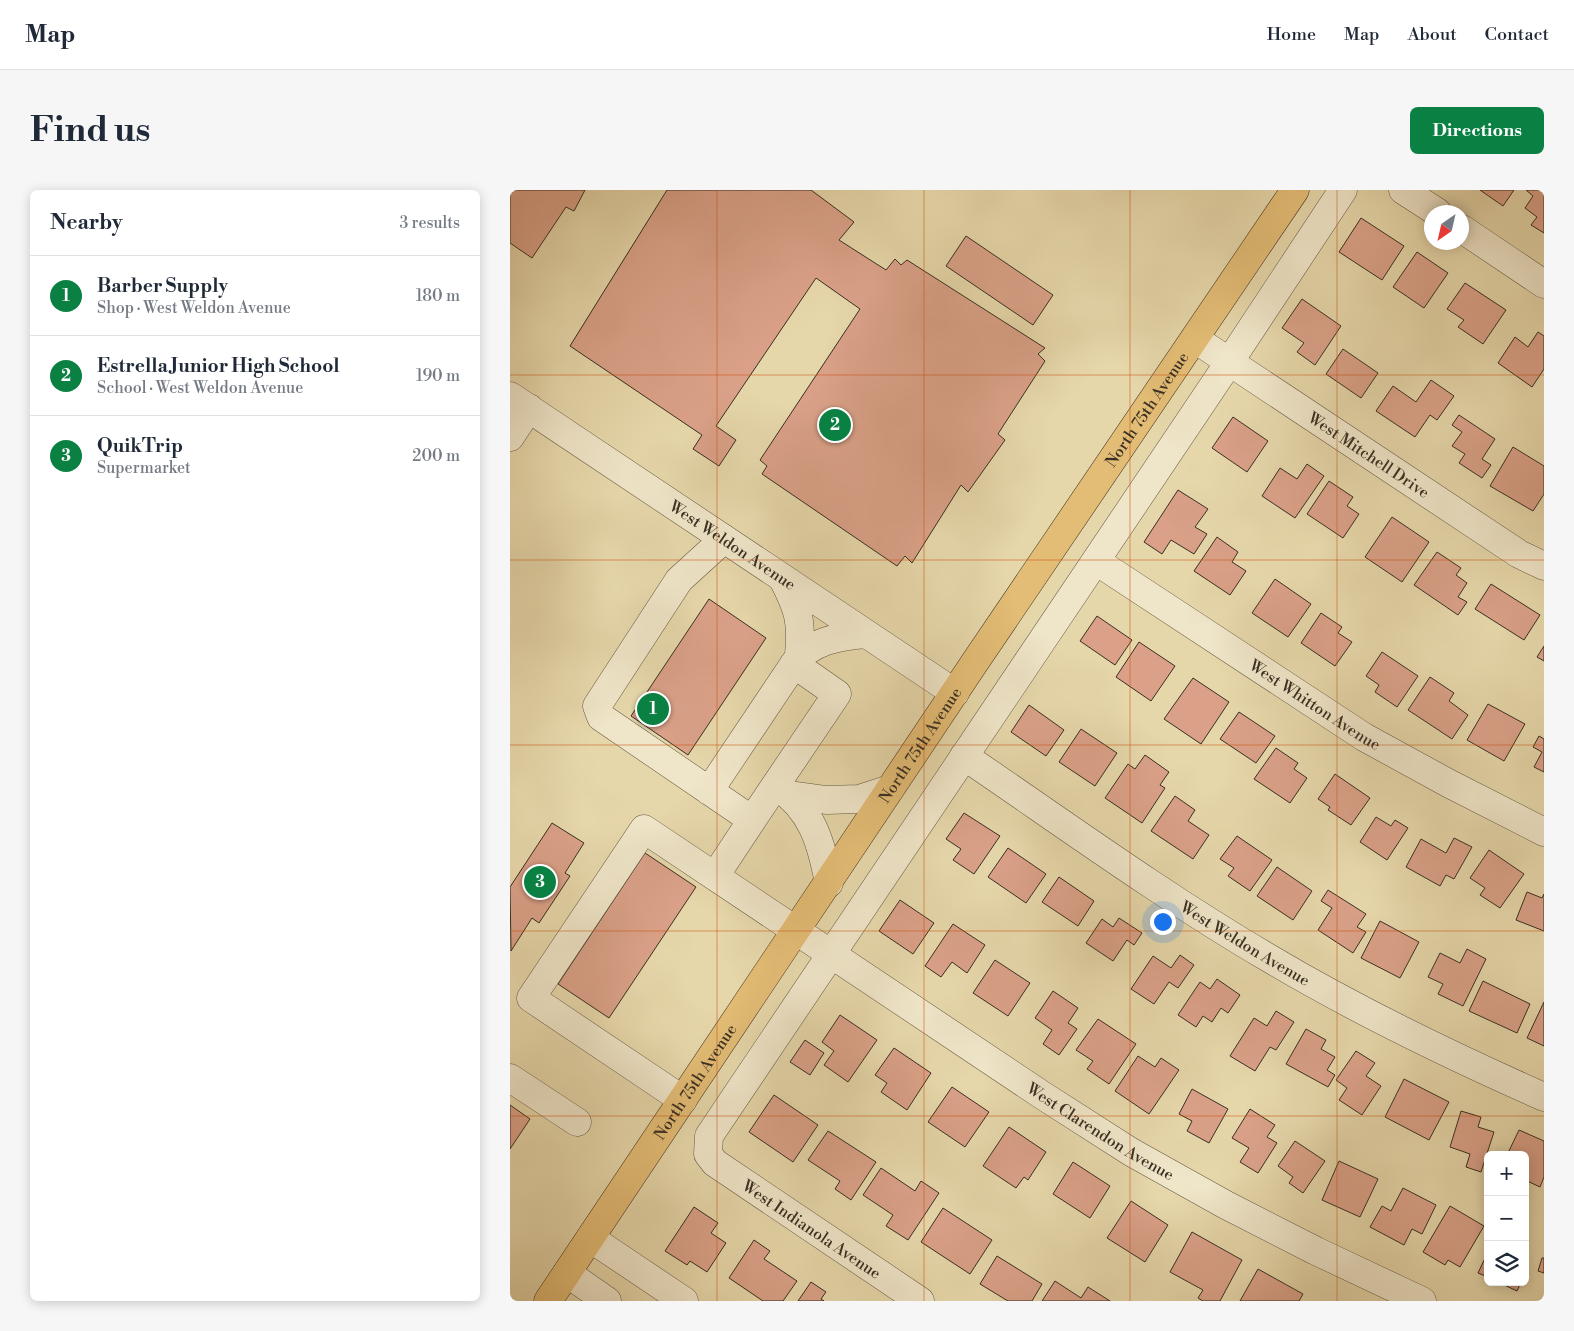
<!DOCTYPE html>
<meta charset="utf-8">
<style>
body{margin:0;font-family:"Libre Bodoni",serif;background:#f6f6f7;color:#1f2937}
.controls{position:absolute;right:15px;bottom:15px;display:grid;overflow:hidden;border-radius:8px;box-shadow:0 2px 12px #0003}
.controls button{width:45px;height:45px;display:grid;place-items:center;padding:0;border:0;border-bottom:1px solid #e0e1e3;background:#fff;color:#1f2937;font:25px sans-serif}
.compass{position:absolute;left:914px;top:15px;width:45px;height:45px;border-radius:50%;background:#fff;box-shadow:0 2px 12px #0003;rotate:214deg}
.you{position:absolute;left:652px;top:731px;width:18px;height:18px;margin:-12px;border:4px solid #fff;border-radius:50%;background:#1a73e8;box-shadow:0 0 0 8px #1a73e833}
.badge{display:grid;place-items:center;width:32px;height:32px;border-radius:50%;background:#0b8043;color:#fff;font-size:16px;font-weight:700}
.pin{position:absolute;translate:-50% -50%;border:2px solid #fff;box-shadow:0 1px 5px #0006}
.list{margin:0;padding:0;list-style:none}
h2{display:flex;justify-content:space-between;align-items:center;height:65px;margin:0;padding:0 20px;font-size:21px}
h2 small{font-size:16px;font-weight:400;color:#747a83}
.list li{display:grid;grid-template-columns:32px 1fr auto;gap:15px;align-items:center;box-sizing:border-box;height:80px;padding:0 20px;border-top:1px solid #e0e1e3}
.list b{display:block;font-size:19px;white-space:nowrap}
.list p{margin:0;font-size:16px;white-space:nowrap;color:#747a83}
.list em{font-size:16px;font-style:normal;color:#747a83}
.icon{flex:none;width:28px;height:28px;fill:none;stroke:currentColor;stroke-width:2;stroke-linecap:round;stroke-linejoin:round}
.map{position:relative;flex:none;width:1034px;height:1111px;overflow:hidden;border-radius:8px}
header{display:flex;align-items:center;gap:30px;box-sizing:border-box;height:70px;padding:0 25px;background:#fff;border-bottom:1px solid #e0e1e3}
header strong{font-size:24px}
nav{display:flex;gap:28px;margin-inline-start:auto;font-size:18px}
.intro{display:flex;align-items:center;justify-content:space-between;box-sizing:border-box;height:120px;padding:0 30px}
h1{margin:0;font-size:35px}
.button{padding:12px 22px;border-radius:8px;background:#0b8043;color:#fff;font-size:18px;font-weight:700}
main{display:flex;gap:30px;padding:0 30px}
aside{flex:1;background:#fff;border-radius:8px;box-shadow:0 2px 12px #0003}
.map>svg:first-child{display:block}
</style>
<header>
<strong>Map</strong>
<nav><a>Home</a><a>Map</a><a>About</a><a>Contact</a></nav>
</header>
<div class="intro"><h1>Find us</h1><a class="button">Directions</a></div>
<main>
<aside>
<h2>Nearby<small>3 results</small></h2>
<ul class="list">
<li><span class="badge">1</span><div><b>Barber Supply</b><p>Shop · West Weldon Avenue</p></div><em>180 m</em></li>
<li><span class="badge">2</span><div><b>Estrella Junior High School</b><p>School · West Weldon Avenue</p></div><em>190 m</em></li>
<li><span class="badge">3</span><div><b>QuikTrip</b><p>Supermarket</p></div><em>200 m</em></li>
</ul>
</aside>
<div class="map">
<svg width="1034" height="1111" viewBox="0 0 1034 1111">
<rect width="100%" height="100%" fill="#e6d7aa"/>
<filter id="stains"><feTurbulence type="fractalNoise" baseFrequency=".004" numOctaves="4"/><feColorMatrix values="0 0 0 0 .2 0 0 0 0 .09 0 0 0 0 .02 0 0 0 .5 -.17"/></filter>
<radialGradient id="worn" r=".72"><stop offset=".6" stop-color="#630" stop-opacity="0"/><stop offset="1" stop-color="#630" stop-opacity=".3"/></radialGradient>
<path fill="#daa188" stroke="#392f22" d="M 0,0 L 75,0 L 64,21 L 56,17 L 22,68 L 0,53 Z
M 157,0 L 301,0 L 344,32 L 329,50 L 376,80 L 385,69 L 391,75 L 397,70 L 535,158 L 528,164 L 535,171 L 488,244 L 495,250 L 458,302 L 451,295 L 402,373 L 395,366 L 387,376 L 252,284 L 257,276 L 250,270 L 350,119 L 306,88 L 206,236 L 226,250 L 209,276 L 183,259 L 192,245 L 60,156 Z
M 970,0 L 1004,0 L 993,16 Z
M 1016,0 L 1034,0 L 1034,43 L 1021,35 L 1027,27 L 1015,18 L 1023,6 Z
M 851,28 L 894,56 L 872,90 L 829,62 Z
M 456,46 L 543,105 L 523,135 L 436,76 Z
M 907,62 L 938,83 L 914,118 L 883,97 Z
M 955,93 L 996,120 L 973,154 L 948,137 L 954,130 L 937,119 Z
M 792,109 L 831,136 L 805,175 L 787,162 L 794,153 L 772,138 Z
M 1028,142 L 1034,146 L 1034,179 L 1022,197 L 988,173 L 1005,147 L 1018,157 Z
M 833,159 L 868,183 L 851,208 L 816,184 Z
M 921,190 L 944,206 L 927,230 L 920,225 L 905,247 L 866,221 L 883,196 L 906,212 Z
M 949,225 L 985,249 L 972,269 L 981,275 L 972,288 L 949,273 L 955,264 L 942,256 L 952,242 L 942,235 Z
M 723,227 L 758,251 L 737,282 L 702,258 Z
M 1003,257 L 1034,276 L 1034,304 L 1023,321 L 980,296 Z
M 797,274 L 814,286 L 785,328 L 752,306 L 770,278 L 787,289 Z
M 819,291 L 843,307 L 837,316 L 849,324 L 833,348 L 797,324 Z
M 668,300 L 698,319 L 685,337 L 697,344 L 684,364 L 661,350 L 652,364 L 634,352 Z
M 882,327 L 919,352 L 892,392 L 855,367 Z
M 707,347 L 728,362 L 722,372 L 736,381 L 720,405 L 684,381 Z
M 927,362 L 951,378 L 946,385 L 957,393 L 948,407 L 957,412 L 948,425 L 904,395 Z
M 765,389 L 801,414 L 778,447 L 742,423 Z
M 981,394 L 1030,425 L 1014,450 L 965,419 Z
M 199,409 L 256,448 L 178,565 L 121,526 Z
M 811,423 L 832,437 L 828,443 L 842,452 L 825,476 L 791,453 Z
M 587,426 L 622,450 L 605,475 L 570,451 Z
M 629,452 L 665,476 L 641,511 L 606,487 Z
M 1034,456 L 1034,471 L 1027,467 Z
M 872,462 L 908,486 L 887,517 L 865,502 L 869,495 L 856,486 Z
M 920,487 L 944,503 L 939,511 L 958,525 L 942,549 L 898,520 Z
M 683,488 L 719,512 L 691,554 L 654,529 Z
M 978,514 L 1015,534 L 994,571 L 957,550 Z
M 519,515 L 554,540 L 536,566 L 501,542 Z
M 729,522 L 765,546 L 746,573 L 710,549 Z
M 571,539 L 607,563 L 585,596 L 549,572 Z
M 1029,546 L 1034,549 L 1034,582 L 1024,577 L 1032,562 L 1023,557 Z
M 766,558 L 788,573 L 784,579 L 797,588 L 780,613 L 744,589 Z
M 635,565 L 659,582 L 650,595 L 655,598 L 632,633 L 595,608 L 618,574 L 625,579 Z
M 825,584 L 860,608 L 841,635 L 818,620 L 820,617 L 808,609 Z
M 665,606 L 685,620 L 678,631 L 699,645 L 683,669 L 641,641 Z
M 454,623 L 490,646 L 464,684 L 443,670 L 451,659 L 436,649 Z
M 866,627 L 881,636 L 885,630 L 898,638 L 877,670 L 850,652 Z
M 42,633 L 74,653 L 55,683 L 60,686 L 29,733 L 22,728 L 1,761 L 0,697 Z
M 727,646 L 762,670 L 740,701 L 718,686 L 724,678 L 710,669 Z
M 944,648 L 962,657 L 944,689 L 936,685 L 930,696 L 896,677 L 911,649 L 936,663 Z
M 498,658 L 536,684 L 516,713 L 478,687 Z
M 979,660 L 1014,684 L 990,718 L 970,705 L 975,698 L 960,688 Z
M 135,663 L 186,697 L 99,828 L 48,794 Z
M 767,677 L 802,701 L 783,730 L 747,706 Z
M 549,687 L 584,711 L 568,736 L 532,712 Z
M 818,700 L 856,724 L 847,737 L 856,742 L 843,763 L 808,740 L 822,718 L 811,711 Z
M 1017,702 L 1032,708 L 1034,704 L 1034,741 L 1006,730 Z
M 390,710 L 424,733 L 403,764 L 369,741 Z
M 609,728 L 632,743 L 624,755 L 617,750 L 603,771 L 576,753 L 592,729 L 603,737 Z
M 870,731 L 909,752 L 890,788 L 851,768 Z
M 443,734 L 475,755 L 457,783 L 442,772 L 431,787 L 415,776 Z
M 957,759 L 976,769 L 953,816 L 928,804 L 933,794 L 918,787 L 930,763 L 950,773 Z
M 670,765 L 684,775 L 668,798 L 659,792 L 644,814 L 621,799 L 643,766 L 661,778 Z
M 485,770 L 520,793 L 498,826 L 463,803 Z
M 707,789 L 730,805 L 718,823 L 711,818 L 702,832 L 693,826 L 686,837 L 668,825 L 690,792 L 700,799 Z
M 973,791 L 1020,814 L 1007,843 L 959,821 Z
M 543,801 L 568,818 L 558,833 L 567,839 L 549,865 L 533,854 L 542,840 L 525,828 Z
M 1034,812 L 1034,856 L 1017,848 Z
M 766,821 L 784,832 L 766,860 L 760,857 L 745,881 L 720,866 L 744,828 L 757,836 Z
M 330,825 L 367,850 L 338,892 L 314,875 L 324,861 L 312,852 Z
M 588,829 L 626,854 L 599,894 L 577,879 L 583,871 L 566,860 Z
M 796,839 L 816,850 L 811,859 L 825,867 L 817,880 L 825,885 L 818,897 L 776,874 Z
M 295,850 L 314,863 L 300,885 L 280,872 Z
M 384,858 L 421,883 L 397,920 L 371,902 L 377,893 L 365,885 Z
M 846,861 L 865,873 L 856,886 L 871,896 L 852,925 L 829,910 L 837,898 L 826,890 Z
M 628,866 L 645,877 L 651,868 L 669,880 L 639,924 L 605,901 Z
M 894,889 L 939,912 L 919,950 L 875,927 Z
M 442,897 L 479,922 L 455,957 L 418,932 Z
M 682,899 L 718,919 L 699,953 L 677,941 L 682,931 L 669,924 Z
M 264,905 L 308,935 L 283,972 L 239,942 Z
M 0,915 L 20,929 L 0,959 Z
M 740,919 L 765,935 L 757,947 L 767,953 L 748,983 L 730,972 L 739,958 L 722,948 Z
M 951,921 L 971,927 L 968,937 L 984,942 L 971,982 L 956,977 L 960,964 L 940,957 Z
M 499,937 L 536,962 L 518,990 L 514,987 L 506,998 L 473,976 Z
M 1009,940 L 1034,951 L 1034,987 L 1030,997 L 1015,990 L 1015,965 L 997,965 Z
M 318,941 L 366,972 L 341,1010 L 325,999 L 330,991 L 298,970 Z
M 785,951 L 815,971 L 793,1003 L 779,993 L 783,987 L 768,976 Z
M 829,971 L 868,989 L 850,1027 L 812,1010 Z
M 563,972 L 600,996 L 580,1028 L 543,1004 Z
M 371,978 L 405,1001 L 411,991 L 429,1003 L 398,1050 L 376,1036 L 383,1025 L 353,1005 Z
M 893,998 L 926,1015 L 912,1044 L 902,1039 L 894,1055 L 860,1037 L 872,1016 L 881,1021 Z
M 621,1011 L 658,1035 L 635,1072 L 597,1048 Z
M 940,1016 L 974,1036 L 950,1077 L 938,1070 L 935,1075 L 913,1062 Z
M 184,1017 L 208,1033 L 201,1043 L 216,1053 L 197,1082 L 180,1071 L 177,1075 L 155,1061 Z
M 433,1018 L 482,1050 L 460,1084 L 411,1052 Z
M 682,1042 L 732,1070 L 710,1111 L 693,1111 L 688,1108 L 693,1100 L 660,1082 Z
M 244,1050 L 260,1061 L 254,1069 L 287,1091 L 273,1111 L 253,1111 L 219,1088 Z
M 978,1062 L 978,1087 L 968,1083 Z
M 487,1066 L 532,1094 L 522,1111 L 498,1111 L 470,1094 Z
M 1032,1068 L 1034,1068 L 1034,1083 L 1028,1081 Z
M 748,1079 L 793,1104 L 789,1111 L 730,1111 Z
M 545,1091 L 571,1108 L 578,1097 L 600,1111 L 532,1111 Z
M 301,1092 L 316,1102 L 311,1109 L 314,1111 L 288,1111 Z
M 988,1092 L 1011,1092 L 1007,1101 Z"/>
<g fill="none" stroke-linecap="round" stroke-linejoin="round">
<g stroke="#645944" stroke-width="29">
<g id="minor">
<path d="M 893,0 L 927,22"/>
<path d="M 952,39 L 1034,94"/>
<path id="s1" d="M 685,149 L 1009,364 L 1034,376"/>
<path id="s2" d="M 0,206 L 445,503"/>
<path d="M 0,247 L 19,218"/>
<path id="s3" d="M 586,371 L 854,547 L 938,593 L 1034,642"/>
<path d="M 273,389 C 289,420 292,431 289,466"/>
<path d="M 284,474 C 300,451 330,446 356,444"/>
<path id="s4" d="M 454,566 C 554,634 653,706 757,767 C 846,820 939,865 1034,907"/>
<path d="M 266,595 C 302,620 311,651 319,693"/>
<path d="M 199,601 L 284,474 L 327,504 L 242,630 L 91,527 L 87,516 L 169,390 L 214,349"/>
<path d="M 280,605 L 316,610 L 349,609 L 380,599"/>
<path d="M 205,686 L 242,630"/>
<path d="M 0,888 L 67,932"/>
<path id="s5" d="M 173,910 L 21,808 L 134,639 L 532,905 L 621,962 L 716,1015 L 806,1061 L 912,1111"/>
<path d="M 80,1048 L 174,1111"/>
<path d="M 57,1083 L 97,1111"/>
<path d="M 410,1111 L 205,973 L 198,964 L 199,946 L 720,171 L 833,0"/>
</g>
</g>
<g stroke="#392f22" stroke-width="29">
<g id="major">
<path id="s6" d="M 38,1111 L 465,472 L 785,0"/>
</g>
</g>
<use href="#minor" stroke="#efe5c8" stroke-width="28"/>
<use href="#major" stroke="#e3bc75" stroke-width="28"/>
</g>
<path fill="none" stroke="#ce530f" stroke-width="1" stroke-opacity="0.55" d="M 207,0 L 207,1111M 414,0 L 414,1111M 620,0 L 620,1111M 827,0 L 827,1111M 0,185 L 1034,185M 0,370 L 1034,370M 0,555 L 1034,555M 0,741 L 1034,741M 0,926 L 1034,926"/>
<g text-anchor="middle" stroke-width="5" stroke-linejoin="round" paint-order="stroke">
<g font-size="16" fill="#392f22" stroke="#efe5c8">
<text dy="6" stroke="none"><textPath href="#s6" startOffset="1074">North 75th Avenue</textPath></text>
<text dy="6" stroke="none"><textPath href="#s1" startOffset="209">West Mitchell Drive</textPath></text>
<text dy="6" stroke="none"><textPath href="#s2" startOffset="268">West Weldon Avenue</textPath></text>
<text dy="6" stroke="none"><textPath href="#s3" startOffset="262">West Whitton Avenue</textPath></text>
<text dy="6" stroke="none"><textPath href="#s6" startOffset="669">North 75th Avenue</textPath></text>
<text dy="6" stroke="none"><textPath href="#s4" startOffset="338">West Weldon Avenue</textPath></text>
<text dy="6" stroke="none"><textPath href="#s6" startOffset="264">North 75th Avenue</textPath></text>
<text dy="6" stroke="none"><textPath href="#s5" startOffset="934">West Clarendon Avenue</textPath></text>
<text transform="translate(302 1039) rotate(34)" y="6">West Indianola Avenue</text>
</g>
</g>
<rect width="100%" height="100%" filter="url(#stains)"/>
<rect width="100%" height="100%" fill="url(#worn)"/>
</svg>
<div class="controls">
<button>+</button>
<button>−</button>
<button><svg class="icon" aria-label="layers" viewBox="0 0 24 24"><path d="M12 4l9 5-9 5-9-5zM3 14l9 5 9-5"/></svg></button>
</div>
<svg class="compass" viewBox="-18 -18 36 36"><path d="M0-13l5 13h-10z" fill="#e53935"/><path d="M0 13l5-13h-10z" fill="#747a83"/></svg>
<div class="you"></div>
<div class="pin badge" style="left:143px;top:519px">1</div>
<div class="pin badge" style="left:325px;top:235px">2</div>
<div class="pin badge" style="left:30px;top:692px">3</div>
</div>
</main>
